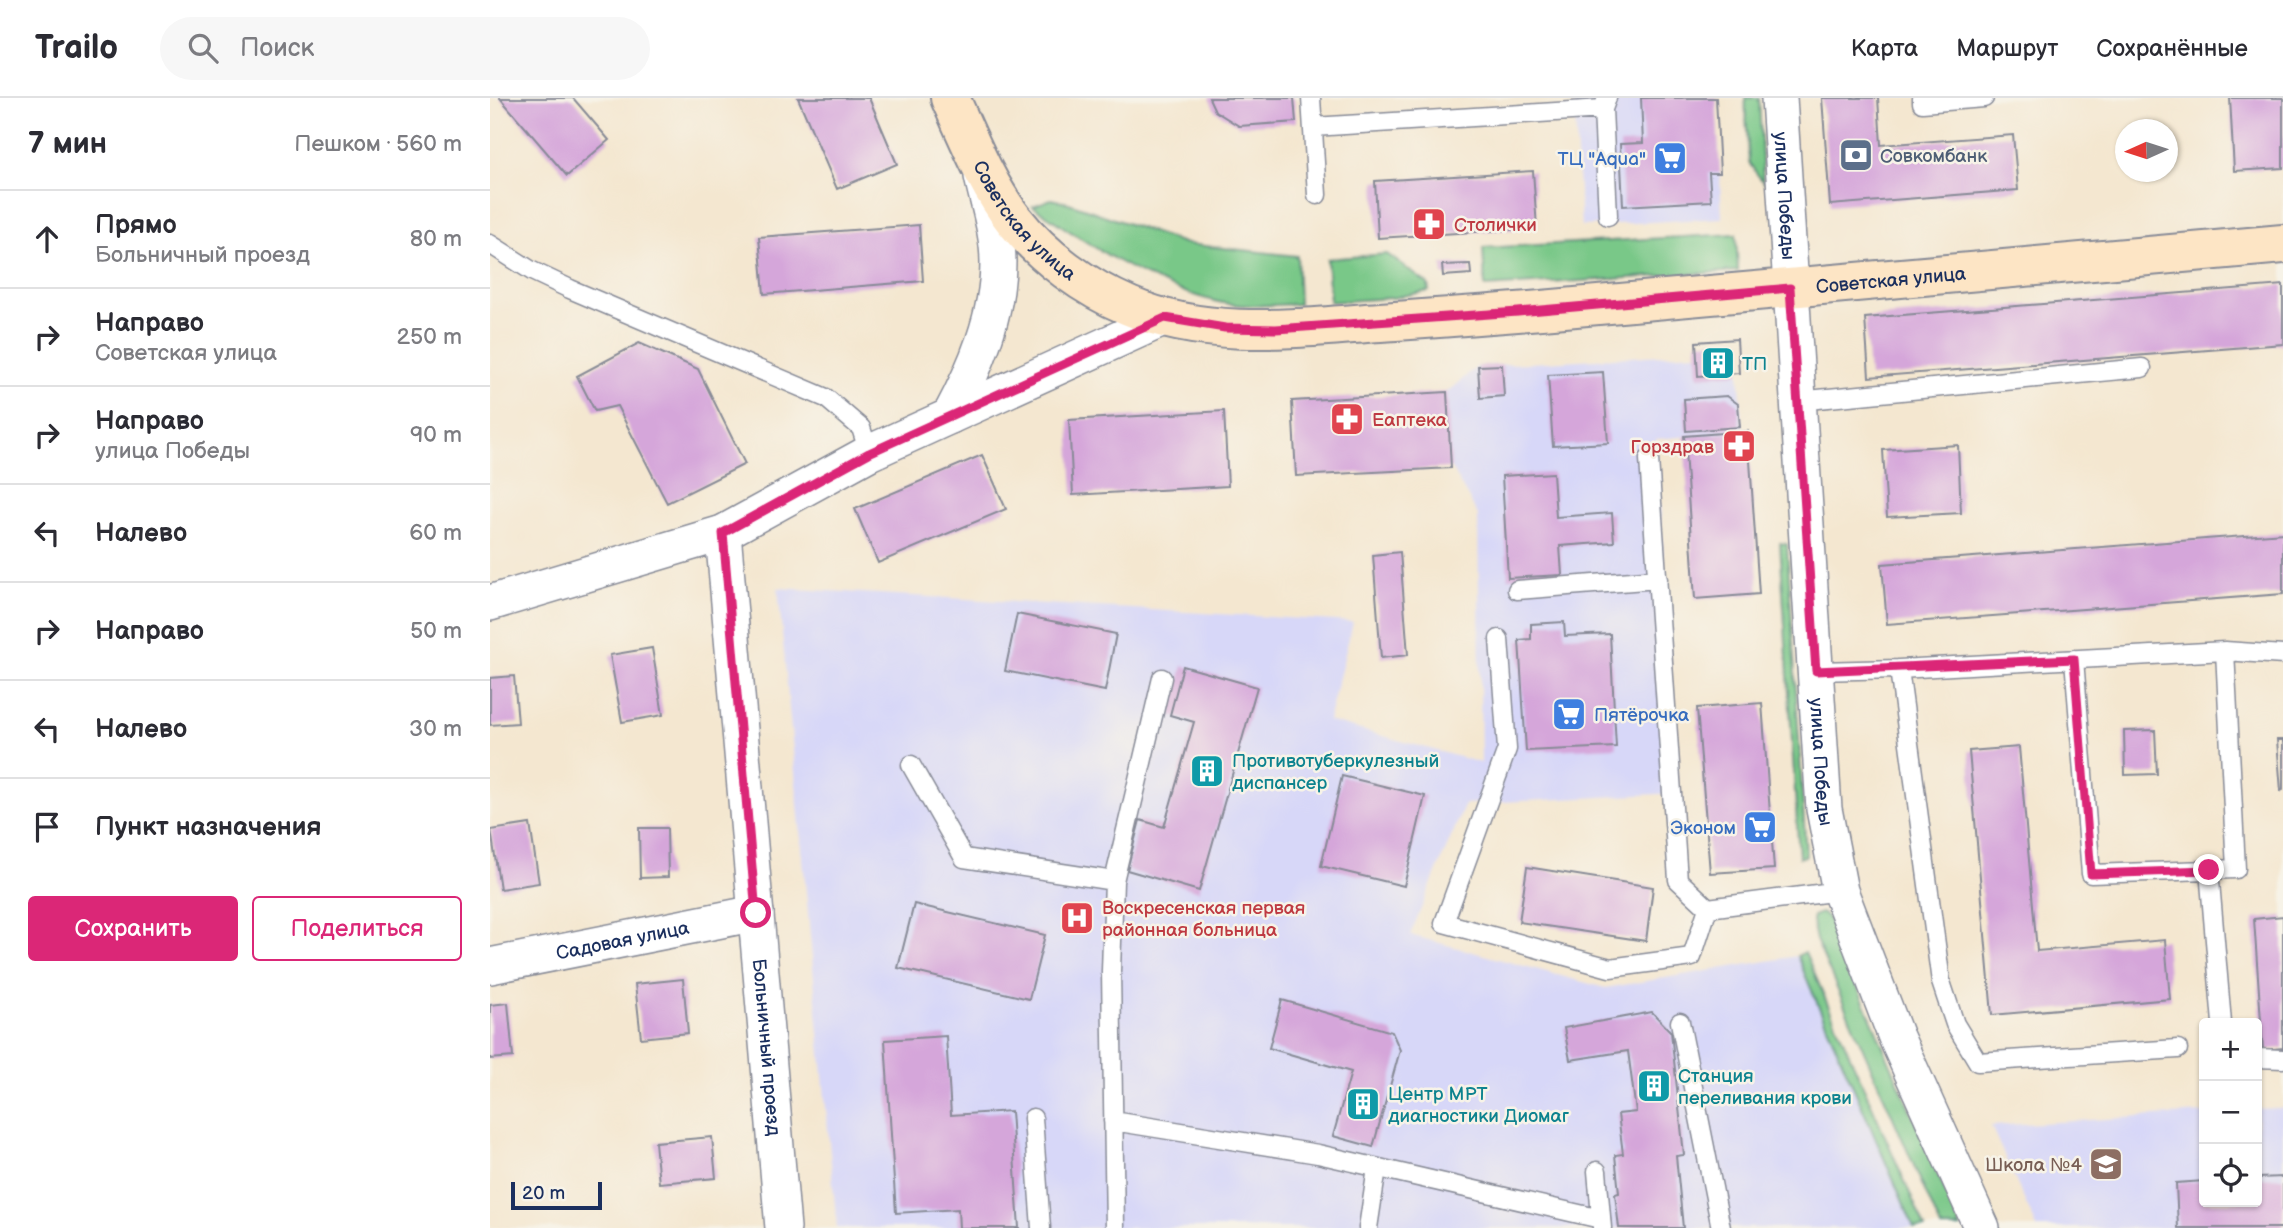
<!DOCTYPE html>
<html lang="ru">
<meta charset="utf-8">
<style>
body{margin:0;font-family:"Balsamiq Sans",sans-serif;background:#f7f7f7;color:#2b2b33}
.controls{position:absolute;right:21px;bottom:21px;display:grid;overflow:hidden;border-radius:7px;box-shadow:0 2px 5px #0004}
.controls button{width:63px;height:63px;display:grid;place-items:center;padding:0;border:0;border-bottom:2px solid #e1e1e2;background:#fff;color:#2b2b33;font:35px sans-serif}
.compass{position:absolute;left:1625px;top:21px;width:63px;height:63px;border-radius:50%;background:#fff;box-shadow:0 2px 5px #0004;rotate:267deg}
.scale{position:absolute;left:21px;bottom:18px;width:91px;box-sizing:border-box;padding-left:7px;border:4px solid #1b2f5e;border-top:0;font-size:19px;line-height:24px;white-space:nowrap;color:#1b2f5e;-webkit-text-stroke:5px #f7f3e8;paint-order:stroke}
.stop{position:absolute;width:21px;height:21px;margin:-16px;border:5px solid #db2777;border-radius:50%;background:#fff}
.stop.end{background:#db2777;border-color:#fff;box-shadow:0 2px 7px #0008}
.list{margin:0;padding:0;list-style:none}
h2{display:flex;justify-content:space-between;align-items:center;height:91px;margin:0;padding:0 28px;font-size:30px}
h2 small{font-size:23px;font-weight:400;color:#7c7c81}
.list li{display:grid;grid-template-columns:46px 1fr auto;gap:21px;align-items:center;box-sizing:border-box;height:98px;padding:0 28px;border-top:2px solid #e1e1e2}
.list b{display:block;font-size:26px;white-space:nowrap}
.list p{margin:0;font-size:23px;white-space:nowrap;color:#7c7c81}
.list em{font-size:23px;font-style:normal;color:#7c7c81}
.actions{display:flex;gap:14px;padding:21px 28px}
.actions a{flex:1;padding:16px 0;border:2px solid #db2777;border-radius:7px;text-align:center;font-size:24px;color:#db2777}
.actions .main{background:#db2777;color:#fff}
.icon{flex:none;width:38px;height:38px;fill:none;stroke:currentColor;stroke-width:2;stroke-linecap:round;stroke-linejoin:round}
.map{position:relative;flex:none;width:1793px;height:1130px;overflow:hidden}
header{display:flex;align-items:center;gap:42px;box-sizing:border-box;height:98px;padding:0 35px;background:#fff;border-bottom:2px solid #e1e1e2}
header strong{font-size:33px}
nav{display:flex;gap:38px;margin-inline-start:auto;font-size:24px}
.search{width:490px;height:63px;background:#f7f7f7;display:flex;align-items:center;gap:18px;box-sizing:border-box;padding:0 24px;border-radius:38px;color:#7c7c81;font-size:26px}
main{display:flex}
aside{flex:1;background:#fff}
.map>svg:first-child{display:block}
</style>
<header>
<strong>Trailo</strong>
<div class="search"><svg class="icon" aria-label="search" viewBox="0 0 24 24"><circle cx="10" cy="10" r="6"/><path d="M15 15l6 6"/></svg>Поиск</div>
<nav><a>Карта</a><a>Маршрут</a><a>Сохранённые</a></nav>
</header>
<main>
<aside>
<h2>7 мин<small>Пешком · 560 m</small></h2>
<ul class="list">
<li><svg class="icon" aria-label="ahead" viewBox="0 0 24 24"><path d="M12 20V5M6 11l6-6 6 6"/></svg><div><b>Прямо</b><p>Больничный проезд</p></div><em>80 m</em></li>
<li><svg class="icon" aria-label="right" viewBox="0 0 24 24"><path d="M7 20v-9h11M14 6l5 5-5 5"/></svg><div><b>Направо</b><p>Советская улица</p></div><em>250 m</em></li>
<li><svg class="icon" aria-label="right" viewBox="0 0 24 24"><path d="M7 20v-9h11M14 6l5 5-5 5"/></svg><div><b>Направо</b><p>улица Победы</p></div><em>90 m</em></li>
<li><svg class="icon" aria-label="left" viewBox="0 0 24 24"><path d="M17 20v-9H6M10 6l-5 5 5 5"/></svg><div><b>Налево</b></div><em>60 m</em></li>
<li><svg class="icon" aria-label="right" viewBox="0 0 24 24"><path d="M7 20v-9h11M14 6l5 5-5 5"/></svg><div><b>Направо</b></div><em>50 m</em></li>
<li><svg class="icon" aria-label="left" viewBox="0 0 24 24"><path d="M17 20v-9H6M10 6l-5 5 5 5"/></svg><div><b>Налево</b></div><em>30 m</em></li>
<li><svg class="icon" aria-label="arrive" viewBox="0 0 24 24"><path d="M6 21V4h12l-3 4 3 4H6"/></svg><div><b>Пункт назначения</b></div></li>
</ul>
<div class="actions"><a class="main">Сохранить</a><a>Поделиться</a></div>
</aside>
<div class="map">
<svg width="1793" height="1130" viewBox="0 0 1793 1130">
<rect width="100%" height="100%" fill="#f7f3e8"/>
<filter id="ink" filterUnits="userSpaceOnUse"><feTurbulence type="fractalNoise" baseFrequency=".0143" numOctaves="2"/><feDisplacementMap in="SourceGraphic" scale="14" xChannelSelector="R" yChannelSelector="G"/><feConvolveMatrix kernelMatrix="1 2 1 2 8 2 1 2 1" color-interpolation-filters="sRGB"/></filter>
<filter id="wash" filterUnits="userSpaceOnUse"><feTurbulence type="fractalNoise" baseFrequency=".00686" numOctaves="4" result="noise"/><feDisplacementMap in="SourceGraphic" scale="28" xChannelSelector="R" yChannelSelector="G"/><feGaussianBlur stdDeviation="1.57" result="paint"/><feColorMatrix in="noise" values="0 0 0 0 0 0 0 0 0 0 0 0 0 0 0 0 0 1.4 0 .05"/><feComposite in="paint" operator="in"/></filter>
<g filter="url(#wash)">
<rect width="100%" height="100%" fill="#f4e7d0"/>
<path fill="#d7d7f8" d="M 1084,0 L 1226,0 L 1232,120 L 1091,128 Z
M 1247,241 L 1253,334 L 1166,341 L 1188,695 L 975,706 L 920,837 L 1115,890 L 1307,858 L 1424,1130 L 347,1130 L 288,490 L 863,524 L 838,623 L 991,665 L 988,417 L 961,370 L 957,294 L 988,268 L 1206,255 L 1206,244 Z
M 1793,1010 L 1793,1130 L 1547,1130 L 1501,1028 L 1714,1015 L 1714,1104 L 1767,1104 L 1767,1011 Z"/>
<path fill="#79c888" stroke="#4a7c73" stroke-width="2" d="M 1255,0 L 1269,0 L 1273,84 L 1259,65 Z
M 561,101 L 579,105 L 696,146 L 807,158 L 809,206 C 781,207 751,210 724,203 C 658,186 598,147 543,108 Z
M 1246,136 L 1248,173 L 995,189 L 993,150 Z
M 897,156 L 938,186 L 939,193 L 902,200 L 840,204 L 837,161 Z
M 1290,445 L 1297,446 L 1316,758 L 1309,760 Z
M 1331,815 L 1337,818 L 1471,1130 L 1451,1130 L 1326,842 L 1322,823 L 1323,818 Z
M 1315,854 L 1435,1130 L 1424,1130 L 1307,858 Z"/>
<g id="blocks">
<path fill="#d5a6da" d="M 10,0 L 83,0 L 119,42 L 77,78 Z
M 308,0 L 379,0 L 407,66 L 347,91 Z
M 719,0 L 804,0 L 806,24 L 749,28 L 725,13 Z
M 1151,0 L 1226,0 L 1230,75 L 1219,75 L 1221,103 L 1133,108 L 1130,46 L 1153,45 Z
M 1332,0 L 1388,0 L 1391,47 L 1523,37 L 1528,92 L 1340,107 Z
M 1740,0 L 1793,0 L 1793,70 L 1744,73 Z
M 1043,73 L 1047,130 L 888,140 L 885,83 Z
M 429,127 L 433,183 L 274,196 L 269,139 Z
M 980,166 L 981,176 L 953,178 L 952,167 Z
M 1793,187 L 1793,246 L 1379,279 L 1375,220 Z
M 1247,241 L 1249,275 L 1208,278 L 1206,244 Z
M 149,245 L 208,271 L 255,366 L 177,405 L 127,308 L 105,313 L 87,278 Z
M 1012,267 L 1014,298 L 990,300 L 988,268 Z
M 1113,274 L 1118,345 L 1063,348 L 1058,277 Z
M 957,294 L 961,370 L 806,378 L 802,303 Z
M 1237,298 L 1248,306 L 1250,329 L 1196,333 L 1194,301 Z
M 734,313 L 738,388 L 583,397 L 579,322 Z
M 1258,333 L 1269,496 L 1205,501 L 1194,338 Z
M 1468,347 L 1471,415 L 1397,419 L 1393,352 Z
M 492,357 L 516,411 L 388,465 L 365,411 Z
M 1063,375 L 1066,419 L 1122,415 L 1124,444 L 1070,448 L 1072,477 L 1018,480 L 1012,378 Z
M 1793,435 L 1793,496 L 1397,526 L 1392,466 Z
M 910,454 L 918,557 L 891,560 L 883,457 Z
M 527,516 L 626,536 L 615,593 L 515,573 Z
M 1074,524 L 1075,538 L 1120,536 L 1126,649 L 1036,653 L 1029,542 L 1041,541 L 1041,526 Z
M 162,550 L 173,617 L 132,624 L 120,557 Z
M 693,568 L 767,589 L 709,793 L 637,772 L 650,722 L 674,729 L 704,624 L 680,617 Z
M 24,578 L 28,625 L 0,627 L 0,580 Z
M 1272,605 L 1284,771 L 1220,775 L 1207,610 Z
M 1665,632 L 1667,676 L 1635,677 L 1634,633 Z
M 1787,642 L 1793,642 L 1793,692 L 1791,693 Z
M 1529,649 L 1547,853 L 1675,842 L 1680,901 L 1502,917 L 1479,653 Z
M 852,678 L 935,698 L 914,788 L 831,768 Z
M 40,726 L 49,785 L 10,791 L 1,732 Z
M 149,730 L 177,730 L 178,779 L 150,780 Z
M 1037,769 L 1163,789 L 1156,843 L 1029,824 Z
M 424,806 L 555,837 L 539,901 L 408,870 Z
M 1793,818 L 1793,950 L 1773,952 L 1764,821 Z
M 193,881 L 198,935 L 151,940 L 145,886 Z
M 792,902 L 902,934 L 910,952 L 883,1049 L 843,1038 L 861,974 L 779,950 Z
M 18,905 L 23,959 L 0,961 L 0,907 Z
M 1162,914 L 1181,934 L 1194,1057 L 1186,1058 L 1193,1130 L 1129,1130 L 1125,1096 L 1129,1095 L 1125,1057 L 1133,1056 L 1128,1016 L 1146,1014 L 1138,953 L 1080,962 L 1074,930 Z
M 456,938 L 461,1017 L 521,1013 L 529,1130 L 469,1130 L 468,1111 L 406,1115 L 395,942 Z
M 222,1039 L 226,1080 L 169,1085 L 165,1044 Z
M 1793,1079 L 1793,1130 L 1688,1130 L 1686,1085 L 1714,1083 L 1714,1104 L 1767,1104 L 1767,1080 Z"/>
</g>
</g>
<g filter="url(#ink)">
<use href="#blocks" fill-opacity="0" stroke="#888b97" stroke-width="2"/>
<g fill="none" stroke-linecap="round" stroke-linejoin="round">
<g stroke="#888b97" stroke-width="21">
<path id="lane" d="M 821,0 L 827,97
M 1432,0 L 1432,5 L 1494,0
M 1113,11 L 1118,118
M 823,29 L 1113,11 L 1117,0
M 0,146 L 42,173 L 80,191 L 336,300 L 371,330 L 379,355
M 1307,303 L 1652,270
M 1159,361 L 1188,782 L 1218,810 L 1350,793
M 1027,492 L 1168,481
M 1009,541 L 1017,651 L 954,825 L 1120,870 L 1202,859 L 1218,810
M 1584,561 L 1601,776 L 1746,771 L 1735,553
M 1409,571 L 1451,884 L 1465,926 L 1488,964 L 1688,951
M 1326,573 L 1409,571 L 1735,553 L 1793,557
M 421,667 L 474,760 L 624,783
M 1719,772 L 1732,925
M 1190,924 L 1231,1130
M 1767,960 L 1793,961
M 543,1020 L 551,1130
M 623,1023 L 828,1056 L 1111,1121
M 1107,1073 L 1112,1130
M 625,1130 L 621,873 L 624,783 L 672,580
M 878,1130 L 887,1070"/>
</g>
<g stroke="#888b97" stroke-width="38">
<g id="street">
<path id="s1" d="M 1289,0 L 1334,711 L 1350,793 L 1406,939 L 1492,1130"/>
<path d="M 460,318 C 485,271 508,218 508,164 C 508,135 498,106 492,78"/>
<path id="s2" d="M 233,435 L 293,1130"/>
<path d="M 0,505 L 233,435 L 379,355 L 675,220"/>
<path id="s3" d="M 0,868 L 266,815"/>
</g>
</g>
<g stroke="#888b97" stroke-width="42">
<g id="secondary">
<path id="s4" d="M 460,0 C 478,39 497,88 524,122 C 553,159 596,190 639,208 C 718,242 807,230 890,224 C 948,220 1005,216 1063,211 C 1307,191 1550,167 1793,146"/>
</g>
</g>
<use href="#lane" stroke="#fff" stroke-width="18"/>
<use href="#street" stroke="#fff" stroke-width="35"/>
<use href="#secondary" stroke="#fde5c5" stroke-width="38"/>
</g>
</g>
<g fill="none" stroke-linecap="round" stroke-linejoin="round" filter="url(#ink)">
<path stroke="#db2777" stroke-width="9" d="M 266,815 L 233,435 L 379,355 L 675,220 L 735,230 L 786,231 L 1028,214 L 1300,190 L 1326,573 L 1584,561 L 1601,776 L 1719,772"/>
</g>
<defs>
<g id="bank-square" transform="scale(1.75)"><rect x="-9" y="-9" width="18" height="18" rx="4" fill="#5c6f8a" stroke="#f7f3e8"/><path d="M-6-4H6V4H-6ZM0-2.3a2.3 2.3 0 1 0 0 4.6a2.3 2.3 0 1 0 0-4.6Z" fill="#fff"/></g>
<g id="supermarket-square" transform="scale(1.75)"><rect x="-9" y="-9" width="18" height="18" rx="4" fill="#3f7fe0" stroke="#f7f3e8"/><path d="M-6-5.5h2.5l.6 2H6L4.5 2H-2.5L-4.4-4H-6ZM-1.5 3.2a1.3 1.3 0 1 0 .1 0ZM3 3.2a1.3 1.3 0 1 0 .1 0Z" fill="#fff"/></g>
<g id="pharmacy-square" transform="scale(1.75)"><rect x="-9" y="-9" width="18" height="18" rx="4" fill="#e0444e" stroke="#f7f3e8"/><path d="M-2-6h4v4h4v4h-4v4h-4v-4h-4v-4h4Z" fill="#fff"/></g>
<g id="building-square" transform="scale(1.75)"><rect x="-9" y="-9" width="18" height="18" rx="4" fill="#0f9aa8" stroke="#f7f3e8"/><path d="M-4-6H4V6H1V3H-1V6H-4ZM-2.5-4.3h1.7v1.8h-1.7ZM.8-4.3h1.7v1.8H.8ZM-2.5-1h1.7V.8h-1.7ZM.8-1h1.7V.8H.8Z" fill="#fff"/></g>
<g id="hospital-square" transform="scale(1.75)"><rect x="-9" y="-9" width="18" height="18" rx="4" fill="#e0444e" stroke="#f7f3e8"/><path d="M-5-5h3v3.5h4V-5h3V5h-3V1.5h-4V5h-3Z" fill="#fff"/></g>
<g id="school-square" transform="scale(1.75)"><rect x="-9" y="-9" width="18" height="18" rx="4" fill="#8d6e63" stroke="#f7f3e8"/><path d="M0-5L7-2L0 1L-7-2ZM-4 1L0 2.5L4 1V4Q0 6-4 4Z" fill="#fff"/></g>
</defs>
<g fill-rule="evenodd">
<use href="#bank-square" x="1366" y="57"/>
<use href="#supermarket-square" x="1180" y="60"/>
<use href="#pharmacy-square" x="939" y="126"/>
<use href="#building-square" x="1228" y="265"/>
<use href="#pharmacy-square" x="857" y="321"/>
<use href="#pharmacy-square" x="1249" y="348"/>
<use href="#supermarket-square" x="1079" y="616"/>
<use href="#building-square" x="717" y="673"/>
<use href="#supermarket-square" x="1270" y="729"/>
<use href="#hospital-square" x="587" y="820"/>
<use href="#building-square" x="1164" y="988"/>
<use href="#building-square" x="873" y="1006"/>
<use href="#school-square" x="1616" y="1066"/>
</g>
<g text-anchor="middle" stroke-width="5" stroke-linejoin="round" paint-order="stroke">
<g font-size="19" fill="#4e5e75" stroke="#f7f3e8" text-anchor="start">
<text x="1390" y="64">Совкомбанк</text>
</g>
<g font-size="19" fill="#366cbe" stroke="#f7f3e8" text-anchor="end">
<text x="1156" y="67">ТЦ "Aqua"</text>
<text x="1104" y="623" text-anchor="start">Пятёрочка</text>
<text x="1246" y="736">Эконом</text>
</g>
<g font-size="19" fill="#1b2f5e" stroke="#f7f3e8">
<text dy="7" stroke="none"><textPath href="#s1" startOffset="98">улица Победы</textPath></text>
<text dy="7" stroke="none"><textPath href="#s4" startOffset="145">Советская улица</textPath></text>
<text dy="7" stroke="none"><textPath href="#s4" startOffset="1050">Советская улица</textPath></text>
<text dy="7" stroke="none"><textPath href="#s1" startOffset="665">улица Победы</textPath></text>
<text dy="7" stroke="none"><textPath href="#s3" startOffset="135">Садовая улица</textPath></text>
<text dy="7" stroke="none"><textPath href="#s2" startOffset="516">Больничный проезд</textPath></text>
</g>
<g font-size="19" fill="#be3a42" stroke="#f7f3e8" text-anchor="start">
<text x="964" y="133">Столички</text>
<text x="882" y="328">Еаптека</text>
<text x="1224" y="355" text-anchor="end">Горздрав</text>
<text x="612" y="816">Воскресенская первая<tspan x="612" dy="22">районная больница</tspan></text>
</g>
<g font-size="19" fill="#0d838f" stroke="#f7f3e8" text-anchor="start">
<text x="1252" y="272">ТП</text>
<text x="742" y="669">Противотуберкулезный<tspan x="742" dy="22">диспансер</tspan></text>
<text x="1188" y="984">Станция<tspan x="1188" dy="22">переливания крови</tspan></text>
<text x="898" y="1002">Центр МРТ<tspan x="898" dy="22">диагностики Диомаг</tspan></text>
</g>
<g font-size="19" fill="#785e54" stroke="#f7f3e8" text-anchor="end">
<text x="1592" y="1073">Школа №4</text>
</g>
</g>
</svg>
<div class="controls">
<button>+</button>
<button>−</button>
<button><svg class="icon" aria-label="locate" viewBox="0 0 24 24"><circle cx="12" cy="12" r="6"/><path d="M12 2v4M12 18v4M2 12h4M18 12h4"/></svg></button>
</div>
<svg class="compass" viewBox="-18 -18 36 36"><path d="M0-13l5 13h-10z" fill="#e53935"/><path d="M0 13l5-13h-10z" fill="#7c7c81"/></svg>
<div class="scale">20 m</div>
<div class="stop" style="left:266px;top:815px"></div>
<div class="stop end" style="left:1719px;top:772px"></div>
</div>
</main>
